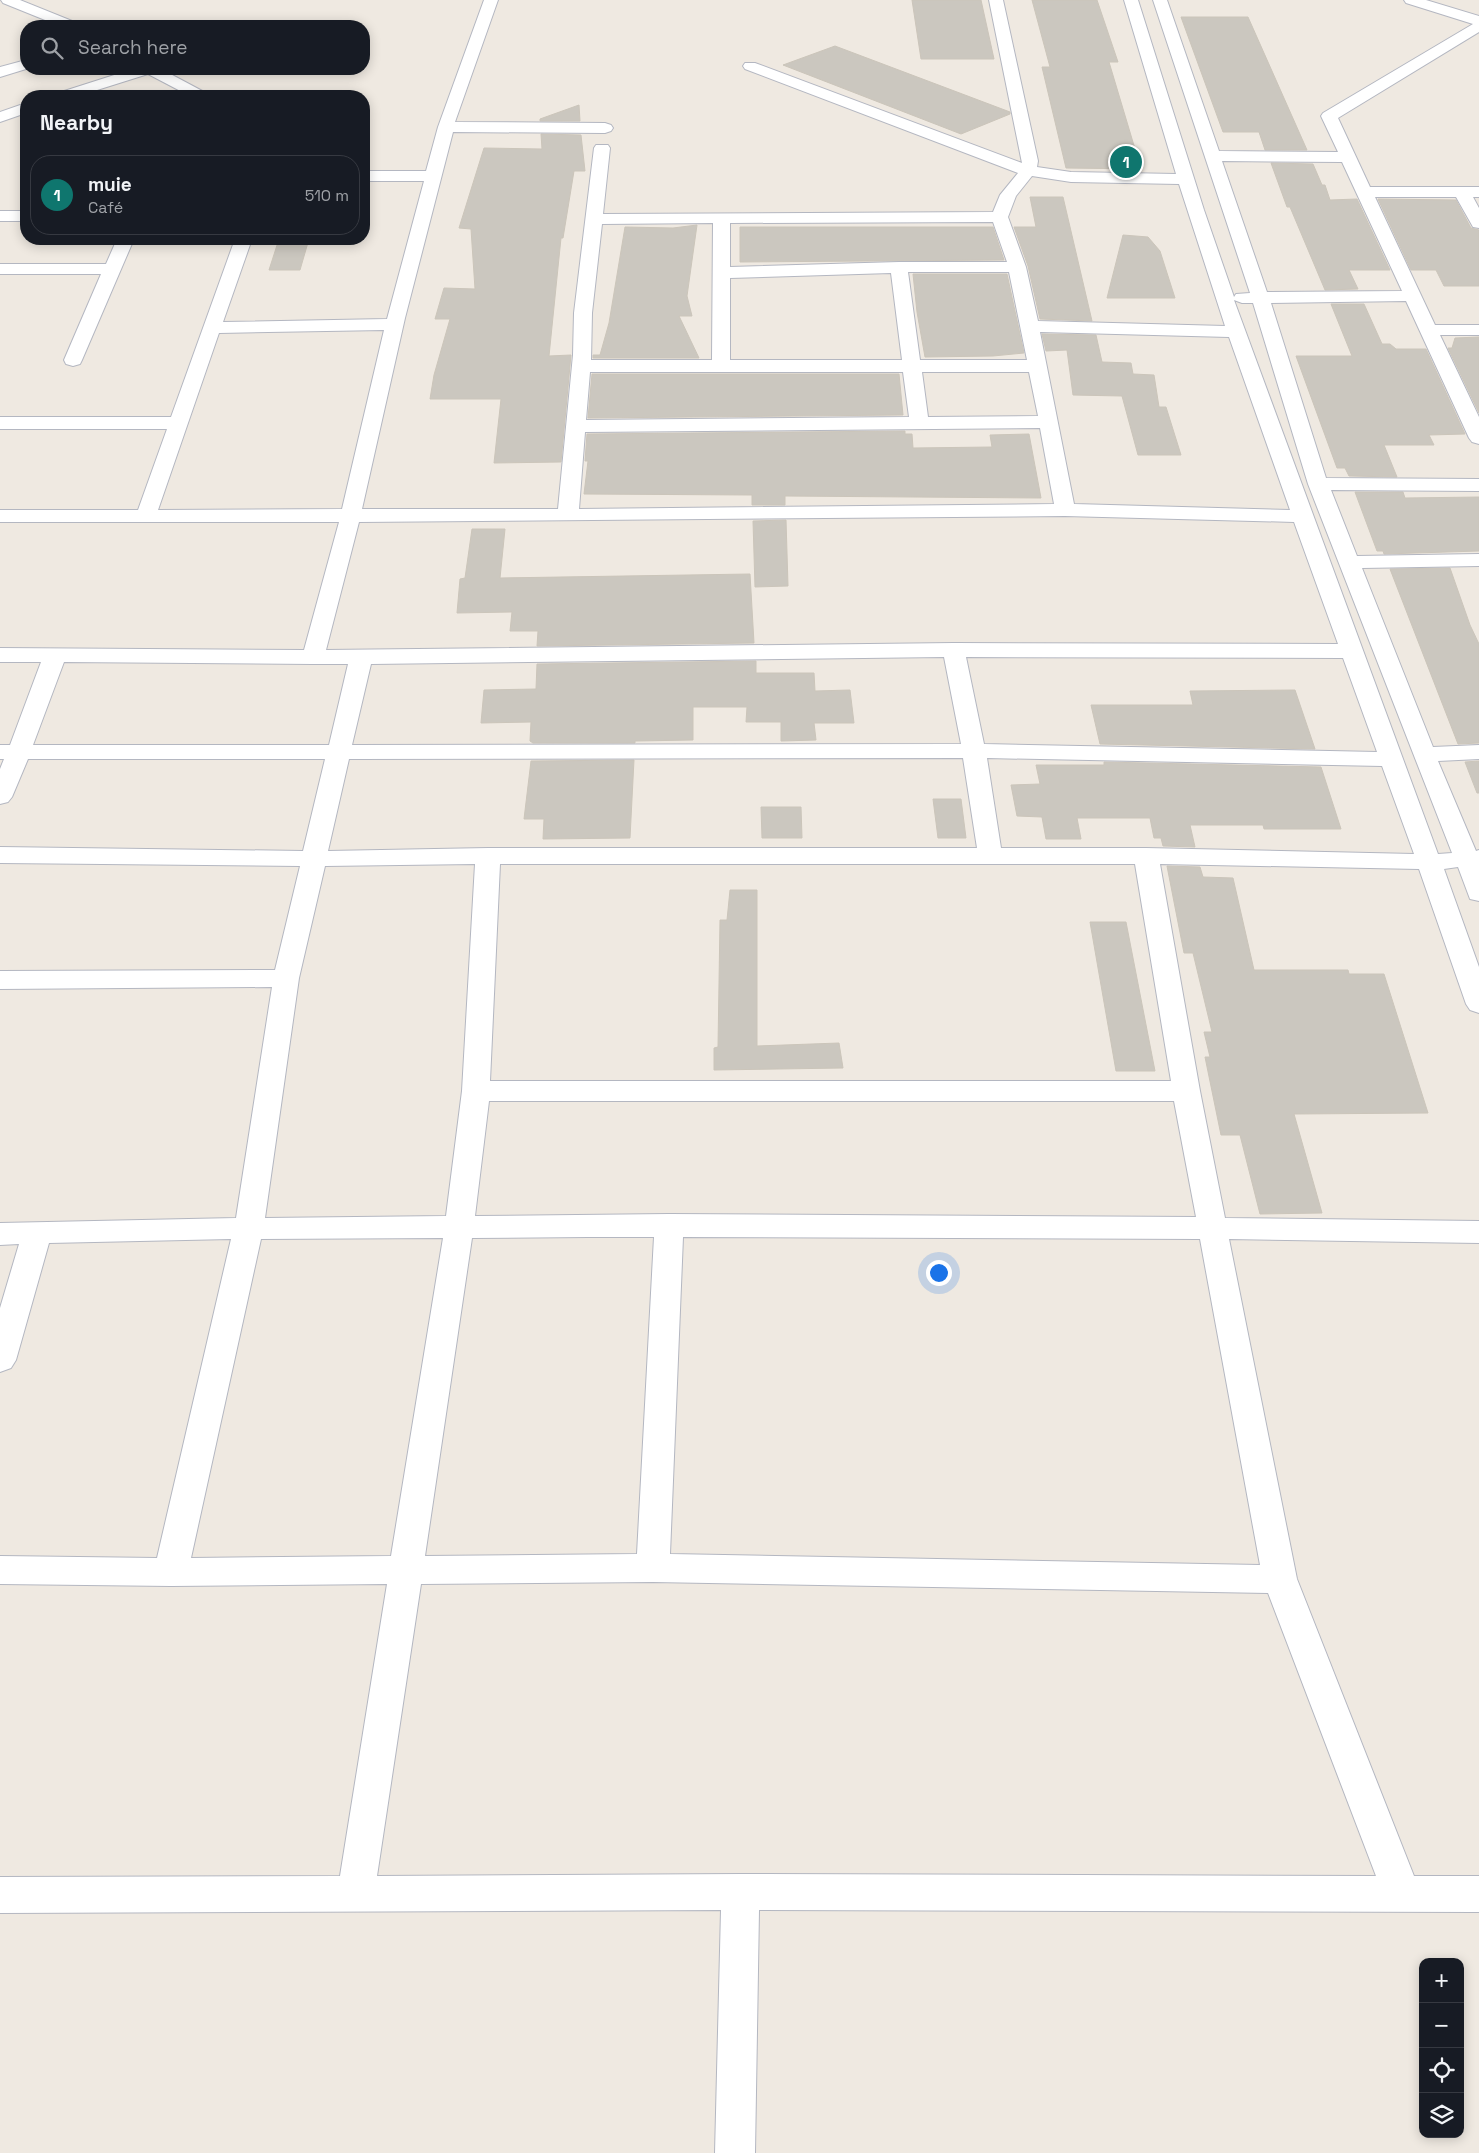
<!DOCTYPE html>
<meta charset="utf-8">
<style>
body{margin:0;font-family:"Space Grotesk",sans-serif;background:#20242c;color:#f1f3f6}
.controls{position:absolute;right:15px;bottom:15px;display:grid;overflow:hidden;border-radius:10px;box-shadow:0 2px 12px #0003}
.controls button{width:45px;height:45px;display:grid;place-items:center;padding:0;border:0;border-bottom:1px solid #363941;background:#171b24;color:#f1f3f6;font:25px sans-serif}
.you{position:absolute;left:938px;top:1272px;width:18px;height:18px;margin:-12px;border:4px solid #fff;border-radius:50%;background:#1a73e8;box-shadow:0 0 0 8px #1a73e833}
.badge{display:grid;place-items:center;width:32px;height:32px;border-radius:50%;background:#0f766e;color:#fff;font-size:16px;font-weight:700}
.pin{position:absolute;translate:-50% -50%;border:2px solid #fff;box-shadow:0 1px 5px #0006}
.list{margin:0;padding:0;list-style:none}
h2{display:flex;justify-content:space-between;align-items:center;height:65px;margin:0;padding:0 20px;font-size:21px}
h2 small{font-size:16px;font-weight:400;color:#9ea1a6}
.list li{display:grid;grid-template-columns:32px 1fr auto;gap:15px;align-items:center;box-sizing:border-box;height:80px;margin:0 10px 10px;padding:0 10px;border:1px solid #363941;border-radius:20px}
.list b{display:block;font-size:19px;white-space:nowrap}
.list p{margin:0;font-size:16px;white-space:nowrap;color:#9ea1a6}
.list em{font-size:16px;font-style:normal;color:#9ea1a6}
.icon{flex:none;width:28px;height:28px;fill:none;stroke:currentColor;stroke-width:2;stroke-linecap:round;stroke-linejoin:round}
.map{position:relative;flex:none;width:1479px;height:2153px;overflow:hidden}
.search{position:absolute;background:#171b24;box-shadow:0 2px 12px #0003;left:20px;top:20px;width:350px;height:55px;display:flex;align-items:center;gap:12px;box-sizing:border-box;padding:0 18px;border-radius:20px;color:#9ea1a6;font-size:19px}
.panel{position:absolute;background:#171b24;box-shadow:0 2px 12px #0003;left:20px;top:90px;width:350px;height:155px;border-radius:20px}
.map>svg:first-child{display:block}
</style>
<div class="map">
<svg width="1479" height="2153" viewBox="0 0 1479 2153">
<rect width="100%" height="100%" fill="#efe9e1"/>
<path fill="#cbc7bf" stroke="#cbc5ba" d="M 912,0 L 981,0 L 994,59 L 921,59 Z
M 1032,0 L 1097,0 L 1118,62 L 1109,62 L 1141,169 L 1066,168 L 1042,67 L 1050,67 Z
M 1181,17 L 1248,17 L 1307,150 L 1265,150 L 1259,132 L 1223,132 Z
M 835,46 L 1010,112 L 1010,114 L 961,134 L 783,65 Z
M 579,105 L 580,121 L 540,121 L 540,119 Z
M 541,134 L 581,135 L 585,171 L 574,171 L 563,238 L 561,238 L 549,356 L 571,355 L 561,462 L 494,463 L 501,399 L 430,399 L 434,375 L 450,319 L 435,319 L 444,288 L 475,289 L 471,229 L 459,228 L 484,148 L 542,149 Z
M 1271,163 L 1313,164 L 1322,185 L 1325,185 L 1330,200 L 1357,199 L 1390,270 L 1349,270 L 1358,289 L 1325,290 L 1290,207 L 1287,207 Z
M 1030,197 L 1063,197 L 1092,321 L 1040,319 L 1028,266 L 1014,227 L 1036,227 Z
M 1378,199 L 1456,200 L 1471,228 L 1479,230 L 1479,286 L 1444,286 L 1436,270 L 1411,270 Z
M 697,225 L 687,296 L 692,316 L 679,316 L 699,358 L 593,358 L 593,355 L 600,355 L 609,323 L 625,227 L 673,228 Z
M 740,227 L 993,227 L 1004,260 L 740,262 Z
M 1123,235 L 1148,237 L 1160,251 L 1175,298 L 1107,298 Z
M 279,239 L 309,239 L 300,270 L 269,270 Z
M 913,274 L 1007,274 L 1024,353 L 993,356 L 925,357 L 917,312 Z
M 1331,304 L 1364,304 L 1382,344 L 1390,344 L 1396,349 L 1426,349 L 1465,434 L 1429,435 L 1434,445 L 1384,445 L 1397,477 L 1349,476 L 1345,468 L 1337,468 L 1296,356 L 1352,356 Z
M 1042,334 L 1096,335 L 1102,362 L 1131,363 L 1133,374 L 1154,375 L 1159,407 L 1166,407 L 1181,455 L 1138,455 L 1122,396 L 1073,395 L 1067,350 L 1046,351 Z
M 1479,337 L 1479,413 L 1448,348 L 1452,348 L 1455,338 Z
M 592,374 L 899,374 L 903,415 L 588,418 Z
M 905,431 L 905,434 L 912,434 L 913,448 L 992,447 L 990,435 L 1029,434 L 1041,498 L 785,496 L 785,505 L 752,505 L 752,495 L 584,494 L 588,461 L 585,461 L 587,434 Z
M 1355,492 L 1403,492 L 1405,498 L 1479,497 L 1479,551 L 1384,554 L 1383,551 L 1377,551 Z
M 786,520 L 788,586 L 755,587 L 753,521 Z
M 472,529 L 505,529 L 500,578 L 750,574 L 754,643 L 537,646 L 538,631 L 510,631 L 512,612 L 457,613 L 460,579 L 465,578 Z
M 1450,568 L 1470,625 L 1479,644 L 1479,743 L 1458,744 L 1390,569 Z
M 756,661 L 756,673 L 814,673 L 815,691 L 850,690 L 854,723 L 814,723 L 816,740 L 781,741 L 781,722 L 746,722 L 747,707 L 693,707 L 693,740 L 635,741 L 635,743 L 533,743 L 530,741 L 531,722 L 481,723 L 484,690 L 536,689 L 537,664 Z
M 1295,690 L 1315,749 L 1100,744 L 1091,705 L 1193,705 L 1190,691 Z
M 634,760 L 630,838 L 543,839 L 544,819 L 524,819 L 531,761 Z
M 1479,761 L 1479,793 L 1477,793 L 1465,762 Z
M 1104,762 L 1321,767 L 1341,829 L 1264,829 L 1263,825 L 1190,825 L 1195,847 L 1163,846 L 1161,838 L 1154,838 L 1150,818 L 1077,818 L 1081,839 L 1046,839 L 1042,817 L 1017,816 L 1011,785 L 1040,784 L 1036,765 L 1104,765 Z
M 933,799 L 961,799 L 966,838 L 938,838 Z
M 761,807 L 801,807 L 802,838 L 762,838 Z
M 1167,866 L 1200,867 L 1203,877 L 1233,878 L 1254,970 L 1348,970 L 1349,974 L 1384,974 L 1428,1113 L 1294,1114 L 1322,1213 L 1260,1214 L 1240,1135 L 1221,1135 L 1205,1057 L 1210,1057 L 1204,1032 L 1212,1032 L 1193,953 L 1184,953 Z
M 730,890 L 757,890 L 757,1046 L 839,1043 L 843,1068 L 714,1070 L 714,1048 L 718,1047 L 720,920 L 727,920 Z
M 1090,922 L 1126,922 L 1155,1071 L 1116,1071 Z"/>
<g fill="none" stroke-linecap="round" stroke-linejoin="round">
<g stroke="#b4b7c1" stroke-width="2">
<path id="minor" d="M 1,0 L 20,0 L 77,23 L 79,26 L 60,26 L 3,3 Z
M 484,0 L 498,0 L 455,122 L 605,123 L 611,125 L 613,128 L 611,131 L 605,133 L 453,132 L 405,318 L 362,509 L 558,509 L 573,355 L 574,313 L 594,148 L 596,145 L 608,145 L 610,148 L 603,214 L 993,212 L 1000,195 L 1018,173 L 745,69 L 743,66 L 745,63 L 755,63 L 1022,163 L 989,0 L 1003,0 L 1038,161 L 1037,167 L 1071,172 L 1176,174 L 1124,0 L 1138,0 L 1204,210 L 1234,297 L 1236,294 L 1250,293 L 1153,0 L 1167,0 L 1219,151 L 1338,152 L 1321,116 L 1323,113 L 1473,24 L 1406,3 L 1404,0 L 1426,0 L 1479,16 L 1479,32 L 1338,118 L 1370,187 L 1479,187 L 1479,197 L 1473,197 L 1479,208 L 1479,228 L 1473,227 L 1456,197 L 1375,197 L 1435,325 L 1479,325 L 1479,335 L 1440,335 L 1479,417 L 1479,444 L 1472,442 L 1469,438 L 1406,301 L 1271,303 L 1326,478 L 1479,479 L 1479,491 L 1331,490 L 1357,556 L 1479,554 L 1479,566 L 1362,568 L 1433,747 L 1479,745 L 1479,759 L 1438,761 L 1476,851 L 1479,850 L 1479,901 L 1470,899 L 1458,867 L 1444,869 L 1479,967 L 1479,1013 L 1470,1010 L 1466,1004 L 1419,869 L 1160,864 L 1200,1091 L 1225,1218 L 1479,1221 L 1479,1243 L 1229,1239 L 1297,1579 L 1414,1876 L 1479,1876 L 1479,1912 L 759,1910 L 755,2153 L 715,2153 L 721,1910 L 0,1913 L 0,1877 L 340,1876 L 387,1584 L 171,1586 L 0,1584 L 0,1556 L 157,1558 L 231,1239 L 49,1243 L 16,1360 L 11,1368 L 0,1372 L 0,1308 L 19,1244 L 0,1245 L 0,1223 L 236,1218 L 272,987 L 0,989 L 0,971 L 275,970 L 300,866 L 0,863 L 0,847 L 303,851 L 325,759 L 28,759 L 12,797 L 8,802 L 0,804 L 0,769 L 4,759 L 0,759 L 0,745 L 10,745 L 41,662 L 0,662 L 0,648 L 304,650 L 339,522 L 0,522 L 0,510 L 138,510 L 167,429 L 0,429 L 0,417 L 171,417 L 235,239 L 252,239 L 223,322 L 387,319 L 424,181 L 364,181 L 364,171 L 426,171 L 438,127 ZM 1222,161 L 1342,162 L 1402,291 L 1267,292 ZM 1032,176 L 1071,182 L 1179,184 L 1225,326 L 1038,321 L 1026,267 L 1008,217 L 1016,196 ZM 993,222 L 1007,262 L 899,262 L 730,267 L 730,223 ZM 713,223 L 712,360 L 591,360 L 592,313 L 602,224 ZM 908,272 L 1009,272 L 1027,360 L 920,360 ZM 891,273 L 902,360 L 730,360 L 730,278 ZM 1234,300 L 1242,303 L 1253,303 L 1308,484 L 1452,853 L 1438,854 ZM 384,330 L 342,509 L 158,510 L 219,333 ZM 1040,332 L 1229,337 L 1290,510 L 1074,504 ZM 590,372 L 903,372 L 909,417 L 586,420 ZM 922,372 L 1029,372 L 1038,416 L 928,417 ZM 1040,428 L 1054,504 L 579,509 L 585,432 ZM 1065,516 L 1294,522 L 1338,644 L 954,643 L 326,650 L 359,522 ZM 944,657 L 961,744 L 352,745 L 371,664 ZM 966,657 L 1343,658 L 1377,752 L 984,744 ZM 64,662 L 313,664 L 348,664 L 329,745 L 33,745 ZM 963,758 L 977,848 L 488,848 L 328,851 L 349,759 ZM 987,758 L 1382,766 L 1414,854 L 1146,848 L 1001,848 ZM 475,864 L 462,1091 L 446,1216 L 265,1218 L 299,978 L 325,866 ZM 500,864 L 1135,864 L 1171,1081 L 490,1081 ZM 489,1101 L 1174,1101 L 1196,1217 L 669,1214 L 475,1216 ZM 588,1237 L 654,1237 L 637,1554 L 425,1556 L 472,1238 ZM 683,1237 L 1200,1239 L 1260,1565 L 670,1554 ZM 443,1238 L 391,1556 L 191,1558 L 261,1239 ZM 653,1582 L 1268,1593 L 1376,1876 L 740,1874 L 377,1876 L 421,1584 Z
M 26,60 L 26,69 L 0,77 L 0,67 Z
M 133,69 L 161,69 L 206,93 L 209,96 L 190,96 L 148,74 L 78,96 L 55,96 L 58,93 Z
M 26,103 L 26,113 L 0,122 L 0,112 Z
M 0,211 L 26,211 L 26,221 L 0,221 Z
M 117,239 L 134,239 L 82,360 L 80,364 L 73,366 L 66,364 L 64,360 L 101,274 L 0,274 L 0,264 L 106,264 Z"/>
</g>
<use href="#minor" fill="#fff" fill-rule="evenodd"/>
</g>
</svg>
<div class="controls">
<button>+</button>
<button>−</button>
<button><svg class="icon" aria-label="locate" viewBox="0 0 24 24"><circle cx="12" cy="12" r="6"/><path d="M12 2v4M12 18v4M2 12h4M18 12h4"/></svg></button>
<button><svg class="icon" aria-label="layers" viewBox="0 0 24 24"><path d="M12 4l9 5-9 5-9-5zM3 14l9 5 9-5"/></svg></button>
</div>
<div class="you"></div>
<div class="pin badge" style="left:1126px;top:162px">1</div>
<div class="search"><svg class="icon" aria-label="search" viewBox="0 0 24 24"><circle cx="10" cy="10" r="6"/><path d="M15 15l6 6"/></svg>Search here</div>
<section class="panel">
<h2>Nearby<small></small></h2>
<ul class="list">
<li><span class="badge">1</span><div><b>muie</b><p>Café</p></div><em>510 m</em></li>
</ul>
</section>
</div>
